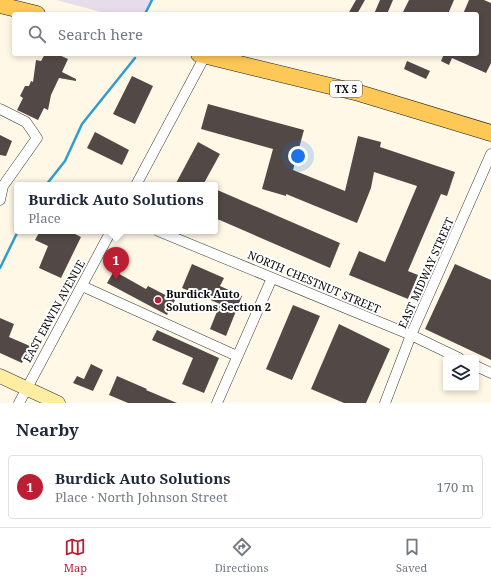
<!DOCTYPE html>
<meta charset="utf-8">
<style>
body{margin:0;font-family:"Noto Serif",serif;background:#f6f6f7;color:#1f2937}
.controls{position:absolute;right:12px;bottom:12px;display:grid;overflow:hidden;border-radius:4px;box-shadow:0 2px 6px #0003}
.controls button{width:36px;height:36px;display:grid;place-items:center;padding:0;border:0;border-bottom:1px solid #e0e1e3;background:#fff;color:#1f2937;font:20px sans-serif}
.you{position:absolute;left:298px;top:156px;width:14px;height:14px;margin:-10px;border:3px solid #fff;border-radius:50%;background:#1a73e8;box-shadow:0 0 0 6px #1a73e833}
.badge{display:grid;place-items:center;width:26px;height:26px;border-radius:50%;background:#bc1e33;color:#fff;font-size:13px;font-weight:700}
.pin{position:absolute;translate:-50% -33px;filter:drop-shadow(0 1px 2px #0008)}
.pin::after{content:'';position:absolute;top:21px;width:14px;height:12px;background:inherit;clip-path:polygon(0 0,100% 0,50% 100%)}
.popup{position:absolute;left:14px;top:182px;width:204px;height:52px;box-sizing:border-box;display:grid;place-content:center;border-radius:4px;background:#fff;filter:drop-shadow(0 1px 3px #0005);font-size:13px;white-space:nowrap;color:#747a83}
.popup b{font-size:15px;color:#1f2937}
.popup::after{content:'';position:absolute;left:50%;top:100%;margin-left:-8px;border:8px solid transparent;border-top-color:#fff}
.list{margin:0;padding:0;list-style:none}
h2{display:flex;justify-content:space-between;align-items:center;height:52px;margin:0;padding:0 16px;font-size:17px}
h2 small{font-size:13px;font-weight:400;color:#747a83}
.list li{display:grid;grid-template-columns:26px 1fr auto;gap:12px;align-items:center;box-sizing:border-box;height:64px;margin:0 8px 8px;padding:0 8px;border:1px solid #e0e1e3;border-radius:4px}
.list b{display:block;font-size:15px;white-space:nowrap}
.list p{margin:0;font-size:13px;white-space:nowrap;color:#747a83}
.list em{font-size:13px;font-style:normal;color:#747a83}
.icon{flex:none;width:22px;height:22px;fill:none;stroke:currentColor;stroke-width:2;stroke-linecap:round;stroke-linejoin:round}
.map{position:relative;flex:none;width:491px;height:403px;overflow:hidden}
.search{position:absolute;background:#fff;box-shadow:0 2px 6px #0003;left:12px;right:12px;top:12px;height:44px;display:flex;align-items:center;gap:10px;box-sizing:border-box;padding:0 14px;border-radius:4px;color:#747a83;font-size:15px}
.sheet{height:124px;background:#fff}
nav{display:flex;justify-content:space-around;align-items:center;box-sizing:border-box;height:56px;border-top:1px solid #e0e1e3;background:#fff;font-size:11px;color:#747a83}
nav a{display:grid;justify-items:center;gap:2px}
nav .on{color:#bc1e33}
.map>svg:first-child{display:block}
</style>
<div class="map">
<svg width="491" height="403" viewBox="0 0 491 403">
<rect width="100%" height="100%" fill="#fff8e6"/>
<path fill="#e7dce9" d="M 56,0 L 152,0 L 145,14 L 109,14 Z"/>
<g fill="none" stroke-linecap="round" stroke-linejoin="round">
<path stroke="#2e9dd1" stroke-width="2.5" d="M 145,14 L 152,0
M 46,185 L 65,161 L 82,124 L 135,58
M 0,268 L 18,231"/>
</g>
<path fill="#524946" d="M 356,0 L 365,0 L 357,14 L 348,14 Z
M 380,0 L 393,0 L 387,14 L 374,14 Z
M 409,0 L 454,0 L 448,14 L 402,14 Z
M 469,0 L 484,0 L 491,3 L 491,63 L 486,73 L 452,58 L 449,65 L 441,61 L 444,54 L 477,54 L 477,14 L 463,14 Z
M 45,54 L 57,54 L 68,59 L 62,72 L 76,79 L 76,81 L 59,78 L 51,95 L 48,110 L 44,108 L 38,120 L 17,110 L 23,98 L 20,96 L 25,86 L 29,86 L 31,81 L 33,82 L 36,60 L 41,61 Z
M 407,61 L 430,71 L 426,79 L 404,69 Z
M 132,76 L 153,86 L 135,124 L 113,114 Z
M 208,104 L 304,130 L 293,170 L 345,191 L 358,136 L 381,142 L 380,147 L 455,172 L 447,196 L 441,194 L 408,271 L 418,275 L 408,299 L 349,275 L 359,251 L 385,262 L 417,186 L 374,172 L 371,188 L 357,223 L 286,194 L 286,196 L 262,189 L 273,149 L 201,129 Z
M 95,132 L 129,150 L 122,165 L 87,148 Z
M 0,135 L 12,141 L 6,156 L 0,155 Z
M 198,142 L 220,154 L 203,185 L 175,185 Z
M 215,189 L 340,243 L 330,268 L 215,218 Z
M 40,231 L 69,231 L 81,237 L 61,278 L 39,268 L 48,246 L 35,240 Z
M 192,264 L 224,278 L 220,286 L 242,296 L 226,336 L 210,329 L 220,304 L 182,288 Z
M 455,264 L 491,280 L 491,360 L 425,329 Z
M 114,271 L 146,289 L 148,286 L 175,300 L 167,315 L 107,283 Z
M 293,305 L 320,316 L 292,380 L 266,369 Z
M 0,318 L 14,324 L 9,337 L 30,346 L 22,363 L 0,353 Z
M 339,324 L 390,349 L 366,403 L 344,403 L 311,389 Z
M 157,330 L 219,358 L 204,393 L 182,384 L 193,358 L 152,340 Z
M 91,364 L 103,370 L 93,391 L 73,383 L 77,376 L 84,379 Z
M 117,376 L 147,389 L 146,390 L 177,403 L 128,403 L 109,395 Z"/>
<g fill="none" stroke-linecap="round" stroke-linejoin="round">
<g stroke="#3c3c3c" stroke-width="11">
<path id="street" d="M 0,109 L 26,122 L 37,138 L 3,186 L 0,200
M 136,185 L 205,56
M 158,231 L 411,335 L 459,358
M 82,286 L 237,356
M 476,366 L 491,373
M 19,403 L 111,231
M 217,403 L 272,278
M 385,403 L 411,335 L 491,154"/>
</g>
<g stroke="#2b2b2b" stroke-width="15">
<path id="secondary" d="M 0,376 L 58,403"/>
</g>
<g stroke="#1a1a1a" stroke-width="17">
<path id="primary" d="M 0,5 L 37,14
M 199,54 L 359,93 L 491,133"/>
</g>
<use href="#street" stroke="#fff" stroke-width="10"/>
<use href="#secondary" stroke="#ffeda1" stroke-width="14"/>
<use href="#primary" stroke="#fec857" stroke-width="16"/>
</g>
<circle fill="#bc1e33" stroke="#fff" stroke-width="1.5" cx="158" cy="300" r="4"/>
<g text-anchor="middle" stroke-width="4" stroke-linejoin="round" paint-order="stroke">
<rect fill="#fff" stroke="#535353" stroke-width="1" x="330" y="81" width="32" height="16" rx="3"/>
<g font-size="10" font-weight="bold" fill="#090909">
<text x="346" y="93">TX 5</text>
</g>
<g font-size="11" fill="#090909" stroke="#fff">
<text transform="translate(426 273) rotate(-66)" y="4">EAST MIDWAY STREET</text>
<text transform="translate(314 282) rotate(23)" y="4">NORTH CHESTNUT STREET</text>
<text transform="translate(54 311) rotate(-61)" y="4">EAST ERWIN AVENUE</text>
</g>
<g font-size="11" font-weight="bold" fill="#090909" stroke="#fff" text-anchor="start">
<text x="166" y="298">Burdick Auto<tspan x="166" dy="13">Solutions Section 2</tspan></text>
</g>
</g>
</svg>
<div class="controls">
<button><svg class="icon" aria-label="layers" viewBox="0 0 24 24"><path d="M12 4l9 5-9 5-9-5zM3 14l9 5 9-5"/></svg></button>
</div>
<div class="you"></div>
<div class="pin badge" style="left:116px;top:280px">1</div>
<div class="popup"><b>Burdick Auto Solutions</b>Place</div>
<div class="search"><svg class="icon" aria-label="search" viewBox="0 0 24 24"><circle cx="10" cy="10" r="6"/><path d="M15 15l6 6"/></svg>Search here</div>
</div>
<section class="sheet">
<h2>Nearby<small></small></h2>
<ul class="list">
<li><span class="badge">1</span><div><b>Burdick Auto Solutions</b><p>Place · North Johnson Street</p></div><em>170 m</em></li>
</ul>
</section>
<nav>
<a class="on"><svg class="icon" aria-label="map" viewBox="0 0 24 24"><path d="M3 6l6-2 6 2 6-2v14l-6 2-6-2-6 2zM9 4v14M15 6v14"/></svg>Map</a>
<a><svg class="icon" aria-label="directions" viewBox="0 0 24 24"><path d="M12 3l9 9-9 9-9-9zM9 14v-3h6M13 9l2 2-2 2"/></svg>Directions</a>
<a><svg class="icon" aria-label="saved" viewBox="0 0 24 24"><path d="M7 4h10v16l-5-4-5 4z"/></svg>Saved</a>
</nav>
